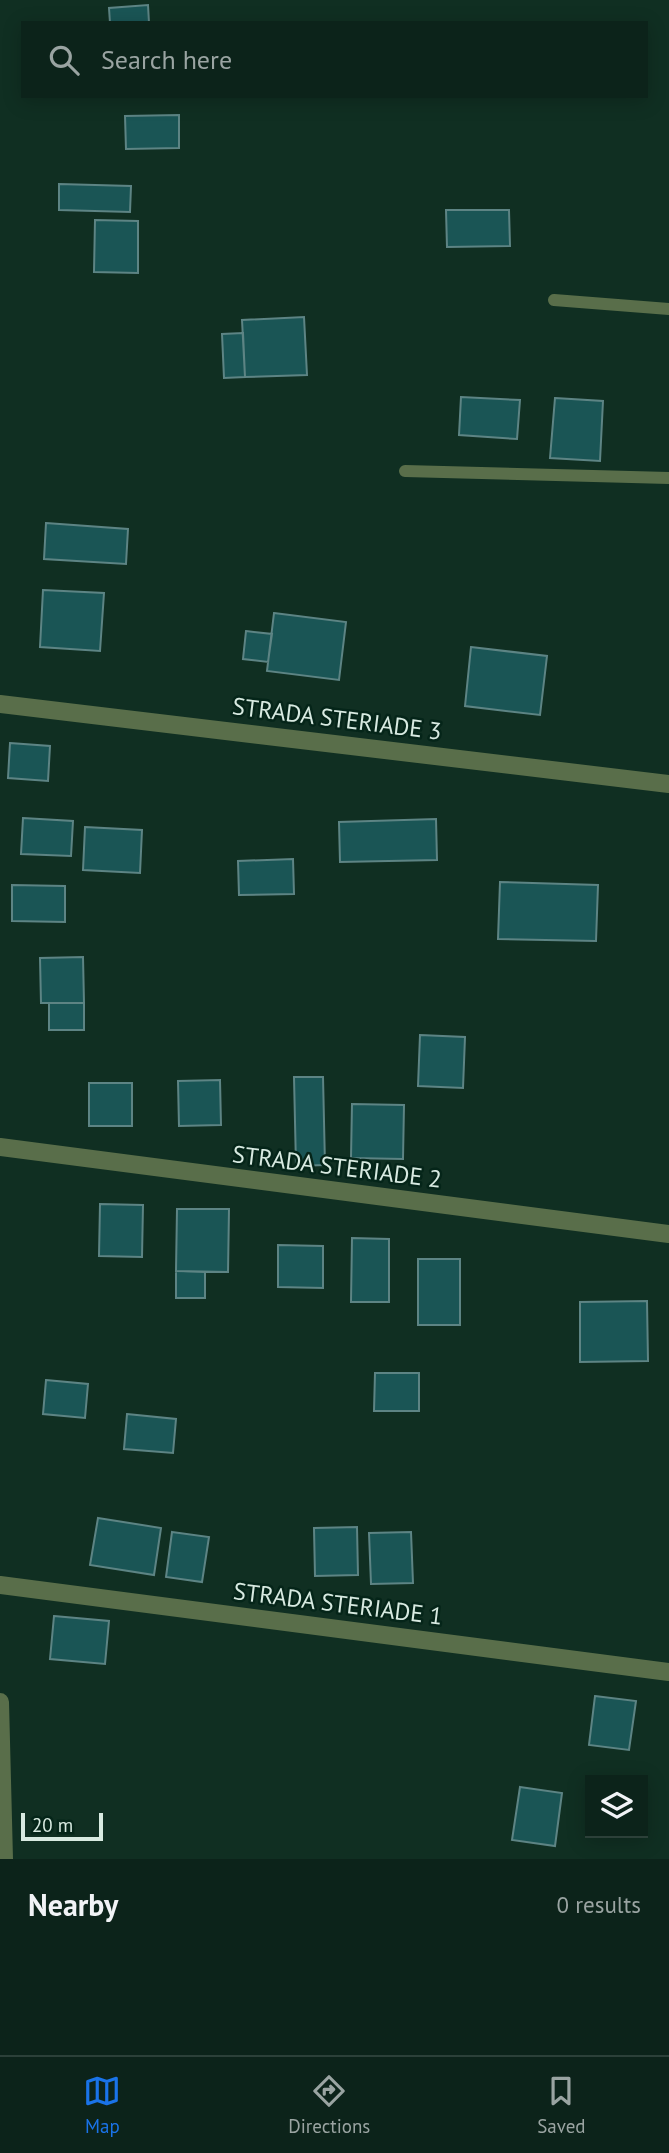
<!DOCTYPE html>
<style>
body{margin:0;font-family:"PT Sans",sans-serif;background:#152b23;color:#f1f3f6}
.controls{position:absolute;right:21px;bottom:21px;display:grid;overflow:hidden;border-radius:0px;box-shadow:0 4px 18px #0003}
.controls button{width:63px;height:63px;display:grid;place-items:center;padding:0;border:0;border-bottom:2px solid #2c4039;background:#0c231a;color:#f1f3f6;font:35px sans-serif}
.scale{position:absolute;left:21px;bottom:18px;width:82px;box-sizing:border-box;padding-left:7px;border:4px solid #d8eae1;border-top:0;font-size:19px;line-height:24px;white-space:nowrap;color:#d8eae1;-webkit-text-stroke:5px #052519;paint-order:stroke}
.list{margin:0;padding:0;list-style:none}
h2{display:flex;justify-content:space-between;align-items:center;height:91px;margin:0;padding:0 28px;font-size:30px}
h2 small{font-size:23px;font-weight:400;color:#9aa4a2}
.icon{flex:none;width:38px;height:38px;fill:none;stroke:currentColor;stroke-width:2;stroke-linecap:round;stroke-linejoin:round}
.map{position:relative;flex:none;width:669px;height:1859px;overflow:hidden}
.search{position:absolute;background:#0c231a;box-shadow:0 4px 18px #0003;left:21px;right:21px;top:21px;height:77px;display:flex;align-items:center;gap:18px;box-sizing:border-box;padding:0 24px;border-radius:0px;color:#9aa4a2;font-size:26px}
.sheet{height:196px;background:#0c231a}
nav{display:flex;justify-content:space-around;align-items:center;box-sizing:border-box;height:98px;border-top:2px solid #2c4039;background:#0c231a;font-size:19px;color:#9aa4a2}
nav a{display:grid;justify-items:center;gap:4px}
nav .on{color:#1a73e8}
.map>svg:first-child{display:block}
</style>
<div class="map">
<svg width="669" height="1859" viewBox="0 0 669 1859">
<rect width="100%" height="100%" fill="#102f22"/>
<path fill="#1a5555" stroke="#5d8484" stroke-width="2" d="M 148,5 L 149,23 L 110,23 L 109,8 Z
M 179,115 L 179,148 L 126,149 L 125,116 Z
M 59,184 L 131,186 L 130,212 L 59,210 Z
M 446,210 L 509,210 L 510,246 L 447,247 Z
M 95,220 L 138,221 L 138,273 L 94,272 Z
M 304,317 L 307,375 L 245,377 L 242,320 Z
M 243,333 L 245,377 L 224,378 L 222,334 Z
M 461,397 L 520,400 L 517,439 L 459,435 Z
M 555,398 L 603,401 L 600,461 L 550,458 Z
M 46,523 L 128,529 L 126,564 L 44,559 Z
M 43,590 L 104,593 L 100,651 L 40,647 Z
M 274,613 L 346,622 L 339,680 L 267,671 Z
M 246,631 L 272,634 L 268,662 L 243,659 Z
M 471,647 L 547,656 L 540,715 L 465,706 Z
M 10,743 L 50,746 L 48,781 L 8,778 Z
M 23,818 L 73,821 L 71,856 L 21,854 Z
M 436,819 L 437,860 L 340,862 L 339,822 Z
M 85,827 L 142,830 L 140,873 L 83,870 Z
M 293,859 L 294,894 L 239,895 L 238,861 Z
M 500,882 L 598,885 L 596,941 L 498,939 Z
M 12,885 L 65,886 L 65,922 L 12,921 Z
M 83,957 L 84,1003 L 41,1003 L 40,958 Z
M 49,1003 L 84,1003 L 84,1030 L 49,1030 Z
M 420,1035 L 465,1037 L 463,1088 L 418,1086 Z
M 294,1077 L 323,1077 L 325,1165 L 296,1166 Z
M 220,1080 L 221,1125 L 179,1126 L 178,1081 Z
M 89,1083 L 132,1083 L 132,1126 L 89,1126 Z
M 352,1104 L 404,1105 L 403,1159 L 351,1158 Z
M 100,1204 L 143,1205 L 142,1257 L 99,1256 Z
M 177,1209 L 229,1209 L 228,1272 L 176,1271 Z
M 352,1238 L 389,1239 L 389,1302 L 351,1302 Z
M 278,1245 L 323,1246 L 323,1288 L 278,1287 Z
M 418,1259 L 460,1259 L 460,1325 L 418,1325 Z
M 176,1271 L 205,1272 L 205,1298 L 176,1298 Z
M 647,1301 L 648,1361 L 580,1362 L 580,1302 Z
M 375,1373 L 419,1373 L 419,1411 L 374,1411 Z
M 46,1380 L 88,1384 L 85,1418 L 43,1414 Z
M 127,1414 L 176,1419 L 173,1453 L 124,1449 Z
M 98,1518 L 161,1528 L 154,1575 L 90,1565 Z
M 357,1527 L 358,1575 L 315,1576 L 314,1528 Z
M 172,1532 L 209,1537 L 202,1582 L 166,1577 Z
M 411,1532 L 413,1583 L 371,1584 L 369,1533 Z
M 54,1616 L 109,1621 L 105,1664 L 50,1659 Z
M 595,1696 L 636,1701 L 629,1750 L 589,1745 Z
M 520,1787 L 562,1793 L 555,1846 L 512,1840 Z"/>
<g fill="none" stroke-linecap="round" stroke-linejoin="round">
<path stroke="#596e4a" stroke-width="12" d="M 554,300 L 669,309
M 405,471 L 669,478"/>
<path stroke="#596e4a" stroke-width="18" d="M 0,704 L 669,784
M 0,1147 L 669,1234
M 0,1585 L 669,1672
M 0,1702 L 4,1859"/>
</g>
<g text-anchor="middle" stroke-width="5" stroke-linejoin="round" paint-order="stroke">
<g font-size="24" fill="#d8eae1" stroke="#052519">
<text transform="translate(337 719) rotate(7)" y="8">STRADA STERIADE 3</text>
<text transform="translate(337 1167) rotate(7)" y="8">STRADA STERIADE 2</text>
<text transform="translate(338 1604) rotate(7)" y="8">STRADA STERIADE 1</text>
</g>
</g>
</svg>
<div class="controls">
<button><svg class="icon" aria-label="layers" viewBox="0 0 24 24"><path d="M12 4l9 5-9 5-9-5zM3 14l9 5 9-5"/></svg></button>
</div>
<div class="scale">20 m</div>
<div class="search"><svg class="icon" aria-label="search" viewBox="0 0 24 24"><circle cx="10" cy="10" r="6"/><path d="M15 15l6 6"/></svg>Search here</div>
</div>
<section class="sheet">
<h2>Nearby<small>0 results</small></h2>
<ul class="list">
</ul>
</section>
<nav>
<a class="on"><svg class="icon" aria-label="map" viewBox="0 0 24 24"><path d="M3 6l6-2 6 2 6-2v14l-6 2-6-2-6 2zM9 4v14M15 6v14"/></svg>Map</a>
<a><svg class="icon" aria-label="directions" viewBox="0 0 24 24"><path d="M12 3l9 9-9 9-9-9zM9 14v-3h6M13 9l2 2-2 2"/></svg>Directions</a>
<a><svg class="icon" aria-label="saved" viewBox="0 0 24 24"><path d="M7 4h10v16l-5-4-5 4z"/></svg>Saved</a>
</nav>
